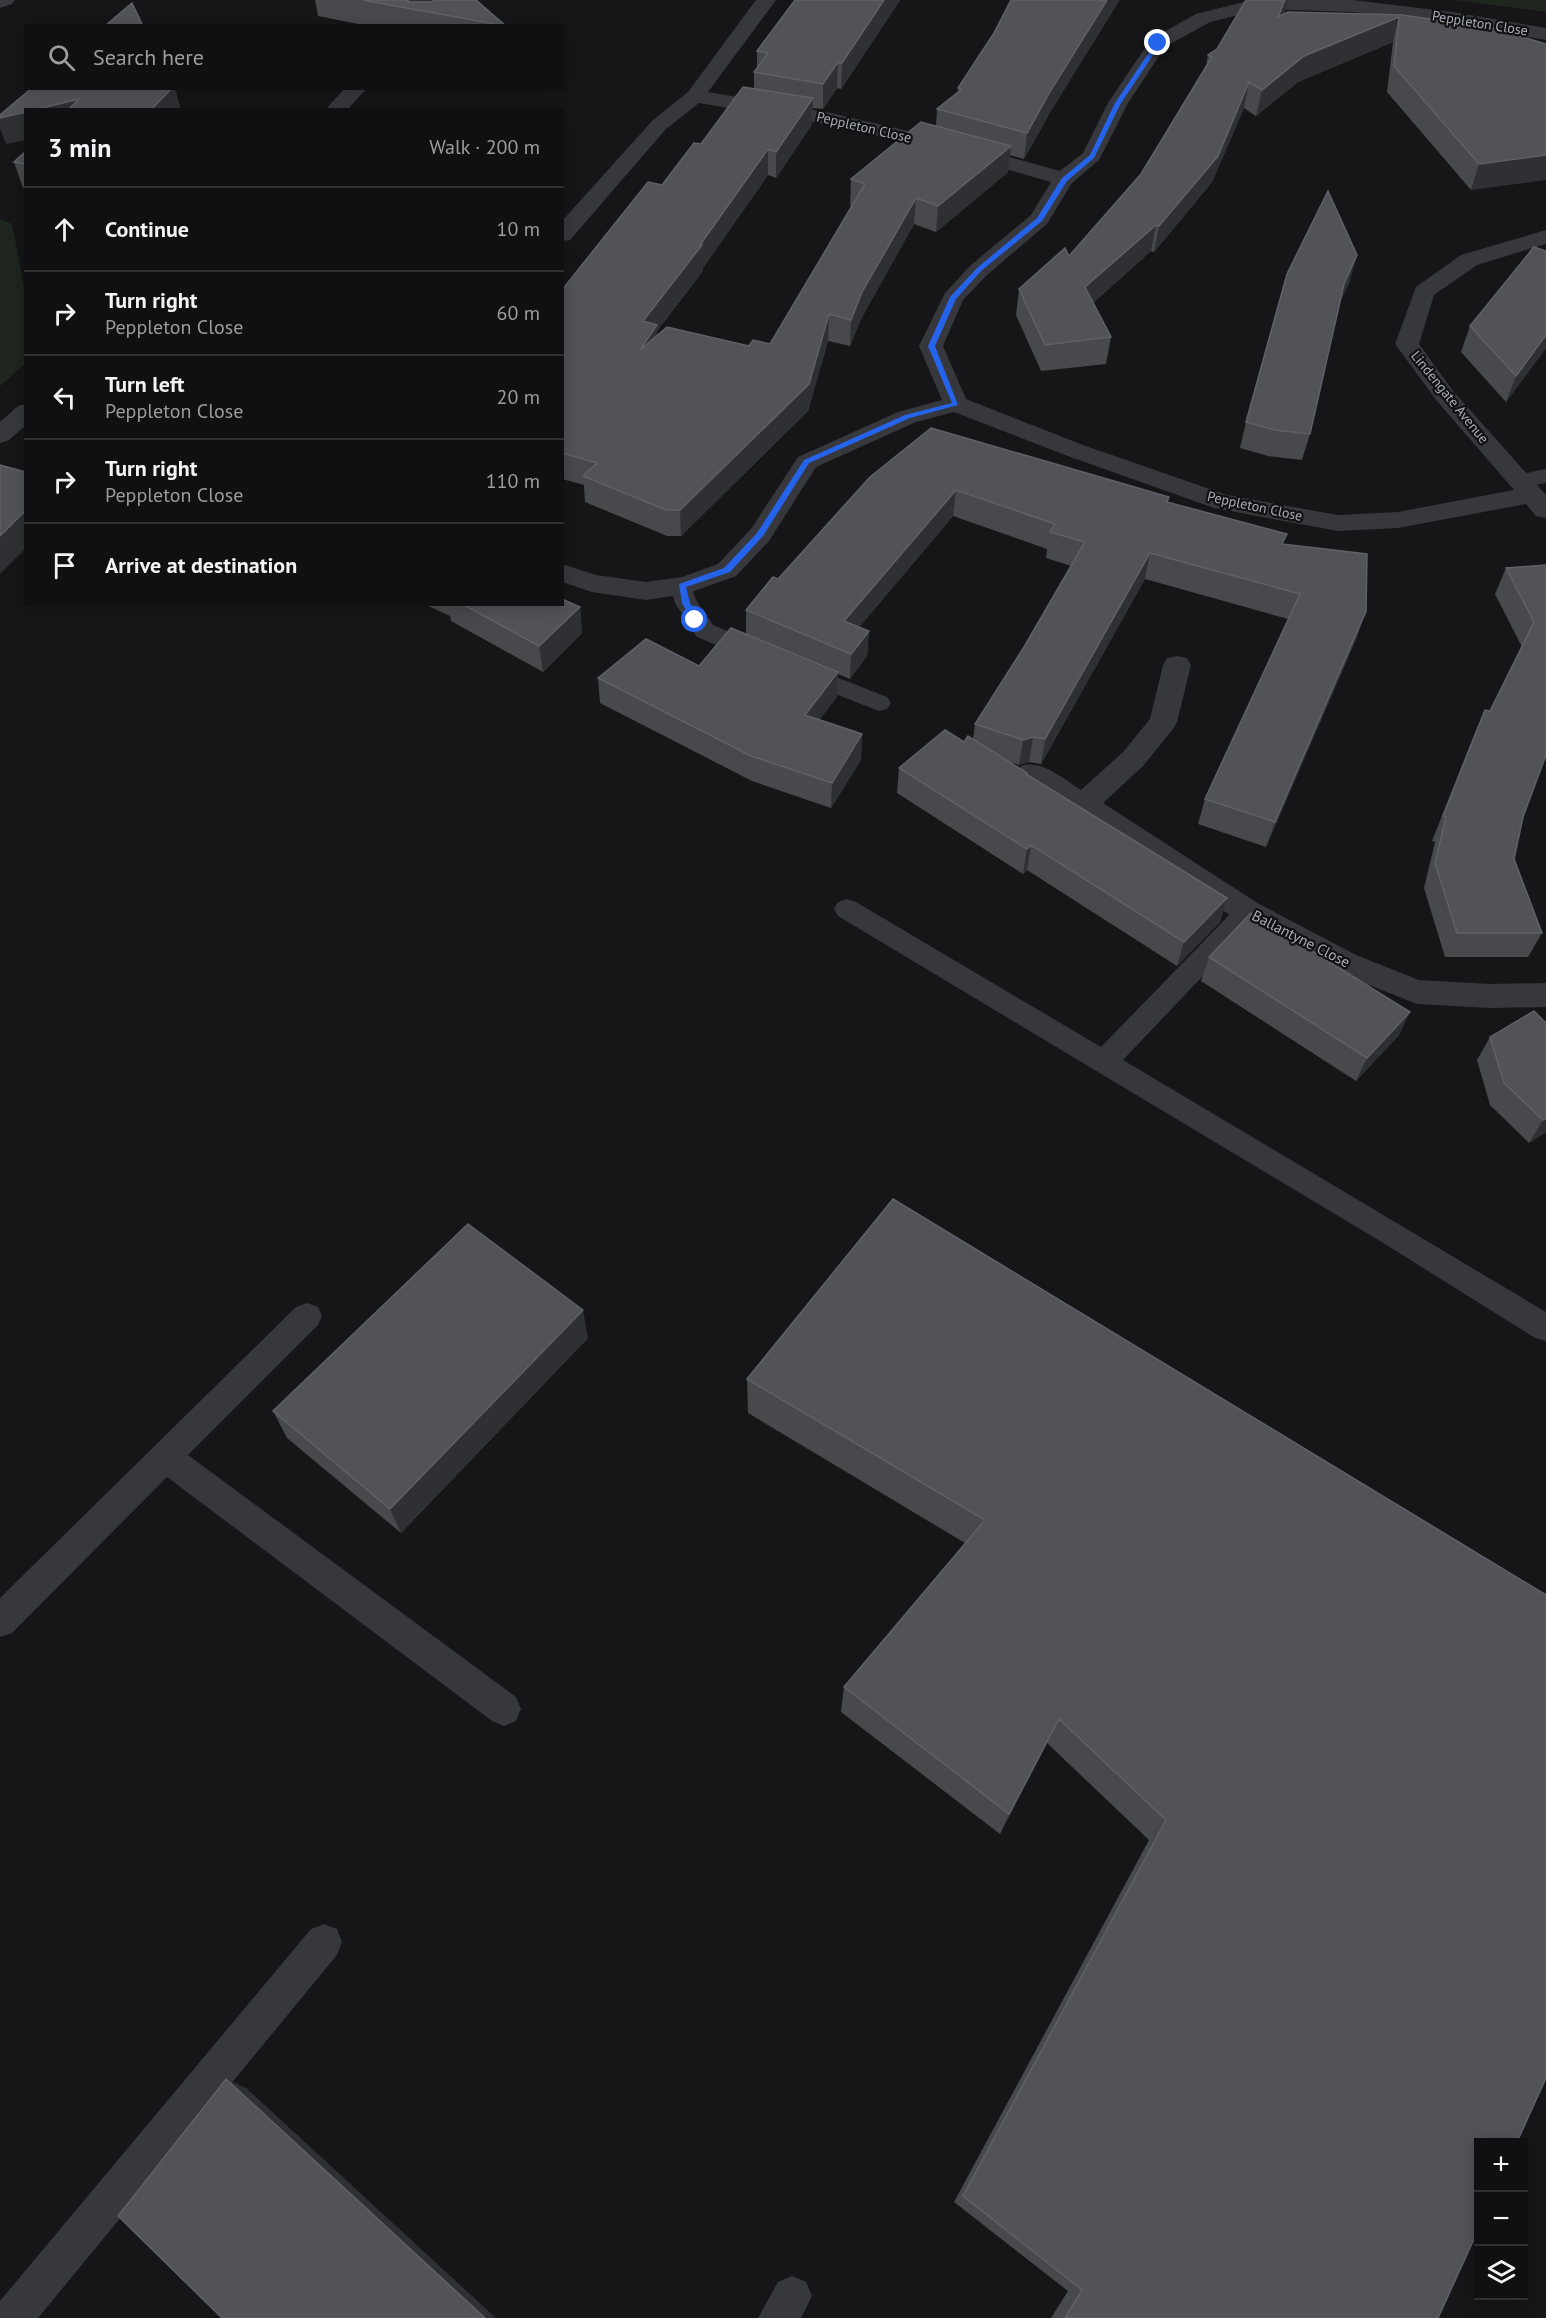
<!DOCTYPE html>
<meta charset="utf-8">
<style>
body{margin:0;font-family:"PT Sans",sans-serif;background:#1e1e20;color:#f1f3f6}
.controls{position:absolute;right:18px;bottom:18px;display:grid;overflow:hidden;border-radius:0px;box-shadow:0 3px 15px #0003}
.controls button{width:54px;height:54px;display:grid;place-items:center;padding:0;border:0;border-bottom:2px solid #303032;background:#101012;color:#f1f3f6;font:30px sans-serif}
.stop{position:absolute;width:18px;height:18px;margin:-14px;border:4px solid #2563eb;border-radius:50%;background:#fff}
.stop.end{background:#2563eb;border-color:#fff;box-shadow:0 2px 6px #0008}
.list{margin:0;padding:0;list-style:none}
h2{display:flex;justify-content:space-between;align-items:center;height:78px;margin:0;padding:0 24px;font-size:26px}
h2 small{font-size:20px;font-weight:400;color:#9c9d9f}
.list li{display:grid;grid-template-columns:39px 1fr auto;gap:18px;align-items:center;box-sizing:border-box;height:84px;padding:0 24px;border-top:2px solid #303032}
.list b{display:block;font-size:22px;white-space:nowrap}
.list p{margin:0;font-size:20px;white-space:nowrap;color:#9c9d9f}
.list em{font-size:20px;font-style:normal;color:#9c9d9f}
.icon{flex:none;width:33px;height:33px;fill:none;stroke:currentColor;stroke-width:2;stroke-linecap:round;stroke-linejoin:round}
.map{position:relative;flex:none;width:1546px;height:2318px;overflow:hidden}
.search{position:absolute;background:#101012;box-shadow:0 3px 15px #0003;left:24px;top:24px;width:540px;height:66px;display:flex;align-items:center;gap:15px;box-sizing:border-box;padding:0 21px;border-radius:0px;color:#9c9d9f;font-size:22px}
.panel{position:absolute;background:#101012;box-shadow:0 3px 15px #0003;left:24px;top:108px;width:540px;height:498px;border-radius:0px}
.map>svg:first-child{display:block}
</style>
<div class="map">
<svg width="1546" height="2318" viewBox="0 0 1546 2318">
<rect width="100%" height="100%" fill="#161618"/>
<path fill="#1e261f" d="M 1455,0 L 1546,0 L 1546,12 Z
M 0,219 L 12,224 L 25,292 L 26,363 L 0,386 Z"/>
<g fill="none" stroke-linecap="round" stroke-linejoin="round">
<path fill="#37383d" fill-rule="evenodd" d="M 1546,469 L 1546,483 L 1520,488 L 1512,486 L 1509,481 L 1512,476 Z
M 681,579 L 689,581 L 697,602 L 713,625 L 765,647 L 769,653 L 765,659 L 757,661 L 749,659 L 697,637 L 675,603 L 670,586 L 673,581 Z
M 803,664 L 887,697 L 891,703 L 887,709 L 879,711 L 795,678 L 791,672 L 795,666 Z
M 847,899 L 856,902 L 1101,1047 L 1239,905 L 1248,902 L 1257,905 L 1261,912 L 1257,919 L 1123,1060 L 1546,1312 L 1546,1341 L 1535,1338 L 1385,1244 L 838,916 L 834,909 L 838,902 Z
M 307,1303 L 318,1307 L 322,1316 L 318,1325 L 188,1455 L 516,1697 L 521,1709 L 516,1721 L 504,1726 L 492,1721 L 167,1477 L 12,1633 L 0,1637 L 0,1598 L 296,1307 Z
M 324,1924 L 337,1929 L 342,1942 L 337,1955 L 38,2318 L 0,2318 L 0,2301 L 311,1929 Z
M 792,2276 L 806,2282 L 812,2296 L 801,2318 L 758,2318 L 778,2282 Z"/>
<path fill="#37383d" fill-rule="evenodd" d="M 0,0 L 15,0 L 12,4 L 0,8 Z
M 756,0 L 776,0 L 708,92 L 831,113 L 955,142 L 1060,171 L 1083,153 L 1108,103 L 1151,39 L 1196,14 L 1252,0 L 1353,0 L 1452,12 L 1546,28 L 1546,40 L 1452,24 L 1353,12 L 1263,9 L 1210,22 L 1165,47 L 1128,103 L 1099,160 L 1072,183 L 1047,224 L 987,275 L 963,300 L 943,346 L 966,399 L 1083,445 L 1227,495 L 1338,515 L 1398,512 L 1514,490 L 1437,401 L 1395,344 L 1416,287 L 1461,255 L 1546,230 L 1546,244 L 1477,265 L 1434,295 L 1419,344 L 1453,391 L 1546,495 L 1546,518 L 1536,516 L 1526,504 L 1398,528 L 1338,531 L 1214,508 L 1065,455 L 954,412 L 916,422 L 816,467 L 769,541 L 736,576 L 686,594 L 646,600 L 592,592 L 562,582 L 562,564 L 596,575 L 646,582 L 682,577 L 718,564 L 751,529 L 798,457 L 898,412 L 942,400 L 919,346 L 945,293 L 971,265 L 1031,215 L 1051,182 L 943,151 L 831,125 L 699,103 L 666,129 L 570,240 L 562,241 L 562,221 L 652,121 L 688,92 Z
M 345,88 L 367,88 L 347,110 L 325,110 Z
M 26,404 L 26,425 L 9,440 L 0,443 L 0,422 L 18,406 Z
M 1177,656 L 1187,658 L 1191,665 L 1177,722 L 1173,729 L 1143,766 L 1103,803 L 1259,904 L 1356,955 L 1419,980 L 1490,984 L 1546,983 L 1546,1007 L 1490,1008 L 1417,1004 L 1334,971 L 1237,920 L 1122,842 L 1021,780 L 1017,773 L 1021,766 C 1042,759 1063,779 1081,790 L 1123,752 L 1150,719 L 1163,665 L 1167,658 Z"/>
</g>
<path fill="#47494d" d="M 315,0 L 476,0 L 506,26 L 368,26 L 318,16 Z
M 795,0 L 900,0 L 841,89 L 837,88 L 823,109 L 813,108 L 812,124 L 776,178 L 768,175 L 703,268 L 703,271 L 657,331 L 657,335 L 749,346 L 770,344 L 852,206 L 850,205 L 851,179 L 936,126 L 937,109 L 958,92 L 958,88 L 1048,116 L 1024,159 L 1010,155 L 1008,172 L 936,232 L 914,224 L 861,319 L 850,346 L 828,341 L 808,411 L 681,536 L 667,536 L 585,502 L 584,485 L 562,479 L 562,290 L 754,89 L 754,72 L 757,67 L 757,51 Z
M 1285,0 L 1288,0 L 1284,14 L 1404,16 L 1546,44 L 1471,190 L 1387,92 L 1393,42 L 1298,82 L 1256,116 L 1244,108 L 1212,182 L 1154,252 L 1151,251 L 1093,303 L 1111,337 L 1106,364 L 1041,371 L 1016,315 L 1019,289 L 1069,256 L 1141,174 L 1206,66 L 1208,55 Z
M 26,151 L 26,189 L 23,188 L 14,162 Z
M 1546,251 L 1546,348 L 1506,402 L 1461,352 L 1470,326 Z
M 1350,281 L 1339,304 L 1310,434 L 1302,460 L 1268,456 L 1240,448 L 1246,422 Z
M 870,477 L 1168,502 L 1284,544 L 1357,637 L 1266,847 L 1198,824 L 1205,799 L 1288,619 L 1145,579 L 1041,764 L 1029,762 L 1019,765 L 1011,762 L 1027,773 L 1027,775 L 1227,898 L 1220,922 L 1177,966 L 1027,870 L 1023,874 L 897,793 L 899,768 L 973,739 L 975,724 L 1024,647 L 1071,566 L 1046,558 L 1047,549 L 953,516 L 859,627 L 869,631 L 867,656 L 850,679 L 838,674 L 837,697 L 819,720 L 862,734 L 861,760 L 831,808 L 752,781 L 600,703 L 598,678 L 699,666 L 746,634 L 746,610 L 778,579 Z
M 1546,565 L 1523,817 L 1514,859 L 1542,933 L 1528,957 L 1445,957 L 1424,888 L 1435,842 L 1432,841 L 1474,735 L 1485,710 L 1490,711 L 1522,647 L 1495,594 L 1506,568 Z
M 424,604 L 562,604 L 580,607 L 582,633 L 543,672 L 451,621 L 450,616 Z
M 1209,957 L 1399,1035 L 1356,1081 L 1201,981 Z
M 1546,1023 L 1546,1132 L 1529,1143 L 1490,1105 L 1477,1060 L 1490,1037 Z
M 893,1199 L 1438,2318 L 1051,2318 L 1068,2291 L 954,2202 L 1149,1840 L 1047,1743 L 1000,1834 L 841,1712 L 844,1687 L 965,1543 L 748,1413 L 747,1379 Z
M 588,1338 L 401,1533 L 287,1438 L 273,1411 Z"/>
<path fill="#2f3033" d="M 408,0 L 435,0 L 425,11 L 409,8 Z
M 884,0 L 900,0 L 841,89 L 842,63 Z
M 1107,0 L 1120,0 L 1048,116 L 1024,159 L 1027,133 L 1051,90 Z
M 1285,0 L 1288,0 L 1285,12 L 1272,42 L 1278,17 Z
M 1399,17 L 1393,42 L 1298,82 L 1256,116 L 1262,90 L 1304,56 Z
M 838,62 L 837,88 L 823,109 L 823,84 Z
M 1249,82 L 1244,108 L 1212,182 L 1154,252 L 1159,226 Z
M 172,88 L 175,88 L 181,110 L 151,110 Z
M 813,98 L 812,124 L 776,178 L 776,152 Z
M 79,99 L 82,110 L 35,110 Z
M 26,112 L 26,140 L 6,144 L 0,128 L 0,118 Z
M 1011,146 L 1008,172 L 936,232 L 938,206 Z
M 768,149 L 768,175 L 703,268 L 703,271 L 657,331 L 658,351 L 640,350 L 643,321 L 700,245 Z
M 1546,155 L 1546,180 L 1471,190 L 1479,164 Z
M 916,198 L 914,224 L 861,319 L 850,346 L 851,320 L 862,292 Z
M 1156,225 L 1151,251 L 1081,314 L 1085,287 Z
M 1357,255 L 1350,281 L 1336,310 L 1344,284 Z
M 829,314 L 828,341 L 808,411 L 681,536 L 680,510 Z
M 1546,335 L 1546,348 L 1506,402 L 1516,376 Z
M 956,490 L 953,516 L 843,647 L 844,621 Z
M 26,510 L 26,548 L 0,574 L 0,536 Z
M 1150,553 L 1145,579 L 1041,764 L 1045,739 Z
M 580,607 L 582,633 L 543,672 L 539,646 Z
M 1366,611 L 1357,637 L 1266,847 L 1275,822 Z
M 869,631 L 867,656 L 850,679 L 851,654 Z
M 838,672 L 837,697 L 804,740 L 805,715 Z
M 862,734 L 861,760 L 831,808 L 832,783 Z
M 1033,737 L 1029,762 L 1019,765 L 1023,740 Z
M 1031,845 L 1027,870 L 1023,874 L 1027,849 Z
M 1227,898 L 1220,922 L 1177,966 L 1184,942 Z
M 1410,1012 L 1399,1035 L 1356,1081 L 1367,1058 Z
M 1546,1119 L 1546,1132 L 1529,1143 L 1543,1120 Z
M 583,1310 L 588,1338 L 401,1533 L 390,1509 Z
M 1059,1719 L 1047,1743 L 1000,1834 L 1009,1814 Z
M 226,2079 L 246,2088 L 496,2318 L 485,2318 Z"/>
<path fill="#525359" stroke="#5f6168" stroke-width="1.5" d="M 363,0 L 408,0 L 408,2 L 432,2 L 434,0 L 476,0 L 506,26 Z
M 795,0 L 884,0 L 842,63 L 838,62 L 823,84 L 754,72 L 768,53 L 757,51 Z
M 1011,0 L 1107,0 L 1051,90 L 1027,133 L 937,109 L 962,89 L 958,88 L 994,33 Z
M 1246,0 L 1285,0 L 1278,17 L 1288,12 L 1404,15 L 1402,15 L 1494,28 L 1546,44 L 1546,155 L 1479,164 L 1394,66 L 1399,17 L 1304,56 L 1262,90 L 1249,82 L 1218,156 L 1159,226 L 1156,225 L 1085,287 L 1111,337 L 1045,345 L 1019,289 L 1065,248 L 1069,256 L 1141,174 L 1212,57 L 1208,55 L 1217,49 Z
M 132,3 L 143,26 L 105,26 Z
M 743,87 L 813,98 L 776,152 L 768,149 L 700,245 L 702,245 L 643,321 L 657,325 L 640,350 L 667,327 L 749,346 L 753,340 L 770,344 L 865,184 L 851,179 L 921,122 L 1011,146 L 938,206 L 916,198 L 862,292 L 851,320 L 829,314 L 809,384 L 680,510 L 666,510 L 583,476 L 597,463 L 562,453 L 562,290 L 648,182 L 662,185 L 694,143 L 701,144 Z
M 32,88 L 172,88 L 151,110 L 68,110 L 79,99 L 35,110 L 26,110 L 26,112 L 0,118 L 0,115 Z
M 26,151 L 26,164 L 14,162 Z
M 1328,191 L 1357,255 L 1344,284 L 1310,434 L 1275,430 L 1246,422 L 1287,274 Z
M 1534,247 L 1546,251 L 1546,335 L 1516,376 L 1470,326 Z
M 931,428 L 1169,497 L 1167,502 L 1287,534 L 1282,544 L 1367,554 L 1366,611 L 1275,822 L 1205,799 L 1300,594 L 1150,553 L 1045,739 L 1033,737 L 1023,740 L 975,724 L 1024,647 L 1085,542 L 1050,532 L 1055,524 L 956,490 L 844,621 L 869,631 L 851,654 L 746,610 L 773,577 L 778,579 L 870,477 Z
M 0,465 L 26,472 L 26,510 L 0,536 Z
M 1546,565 L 1546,755 L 1523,817 L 1514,859 L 1542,933 L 1457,933 L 1435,863 L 1446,817 L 1443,816 L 1485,710 L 1490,711 L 1534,622 L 1506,568 Z
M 562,599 L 580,607 L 539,646 L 462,604 L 562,604 Z
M 731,628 L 838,672 L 805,715 L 862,734 L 832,783 L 751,756 L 598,678 L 646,639 L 699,666 Z
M 945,730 L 964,742 L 968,736 L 1027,773 L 1026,774 L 1227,898 L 1184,942 L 1031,845 L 1027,849 L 899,768 Z
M 1251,913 L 1410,1012 L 1367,1058 L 1209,957 Z
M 1534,1011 L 1546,1023 L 1546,1119 L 1543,1120 L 1504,1083 L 1490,1037 Z
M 893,1199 L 1546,1595 L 1546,2078 L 1517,2142 L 1479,2142 L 1479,2228 L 1438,2318 L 1065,2318 L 1082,2290 L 963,2196 L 1166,1820 L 1059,1719 L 1009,1814 L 844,1687 L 985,1520 L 747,1379 Z
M 468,1224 L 583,1310 L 390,1509 L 273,1411 Z
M 226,2079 L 485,2318 L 222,2318 L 118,2216 Z"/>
<path fill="#2563eb" d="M 1156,42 L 1161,43 L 1121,103 L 1094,158 L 1067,181 L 1042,221 L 981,271 L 956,299 L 935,346 L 958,405 L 910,418 L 809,463 L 763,536 L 730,572 L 686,587 L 690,603 L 699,620 L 693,622 L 682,603 L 679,584 L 724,568 L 757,533 L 804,460 L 905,415 L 952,403 L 928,346 L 950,297 L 977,268 L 1037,218 L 1062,178 L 1090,155 L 1115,103 Z"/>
<g text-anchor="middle" stroke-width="4.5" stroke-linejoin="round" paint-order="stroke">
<g font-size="14" fill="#a8adb8" stroke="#111113">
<text transform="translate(1480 23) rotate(9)" y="5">Peppleton Close</text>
<text transform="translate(864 127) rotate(13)" y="5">Peppleton Close</text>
<text transform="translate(1450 397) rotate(51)" y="5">Lindengate Avenue</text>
<text transform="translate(1255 506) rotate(12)" y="5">Peppleton Close</text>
</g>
<g font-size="15" fill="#a8adb8" stroke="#111113">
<text transform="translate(1301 939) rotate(27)" y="5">Ballantyne Close</text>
</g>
</g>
</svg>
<div class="controls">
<button>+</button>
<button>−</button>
<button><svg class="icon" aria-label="layers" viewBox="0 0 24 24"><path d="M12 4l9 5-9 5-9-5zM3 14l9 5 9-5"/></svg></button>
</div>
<div class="stop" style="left:695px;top:620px"></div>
<div class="stop end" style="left:1158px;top:43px"></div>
<div class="search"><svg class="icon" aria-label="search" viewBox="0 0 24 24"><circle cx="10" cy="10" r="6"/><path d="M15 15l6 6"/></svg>Search here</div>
<section class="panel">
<h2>3 min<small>Walk · 200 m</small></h2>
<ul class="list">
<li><svg class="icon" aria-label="ahead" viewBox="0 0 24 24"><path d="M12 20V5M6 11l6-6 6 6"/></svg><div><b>Continue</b></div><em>10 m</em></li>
<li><svg class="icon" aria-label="right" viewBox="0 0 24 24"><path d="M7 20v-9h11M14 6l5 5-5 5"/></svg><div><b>Turn right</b><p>Peppleton Close</p></div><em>60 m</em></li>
<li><svg class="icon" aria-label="left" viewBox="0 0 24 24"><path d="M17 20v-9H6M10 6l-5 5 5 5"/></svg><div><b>Turn left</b><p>Peppleton Close</p></div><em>20 m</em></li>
<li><svg class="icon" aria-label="right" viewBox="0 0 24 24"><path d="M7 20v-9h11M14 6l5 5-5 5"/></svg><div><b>Turn right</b><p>Peppleton Close</p></div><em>110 m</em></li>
<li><svg class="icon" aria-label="arrive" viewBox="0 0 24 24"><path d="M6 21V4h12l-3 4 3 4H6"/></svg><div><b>Arrive at destination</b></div></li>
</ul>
</section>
</div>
